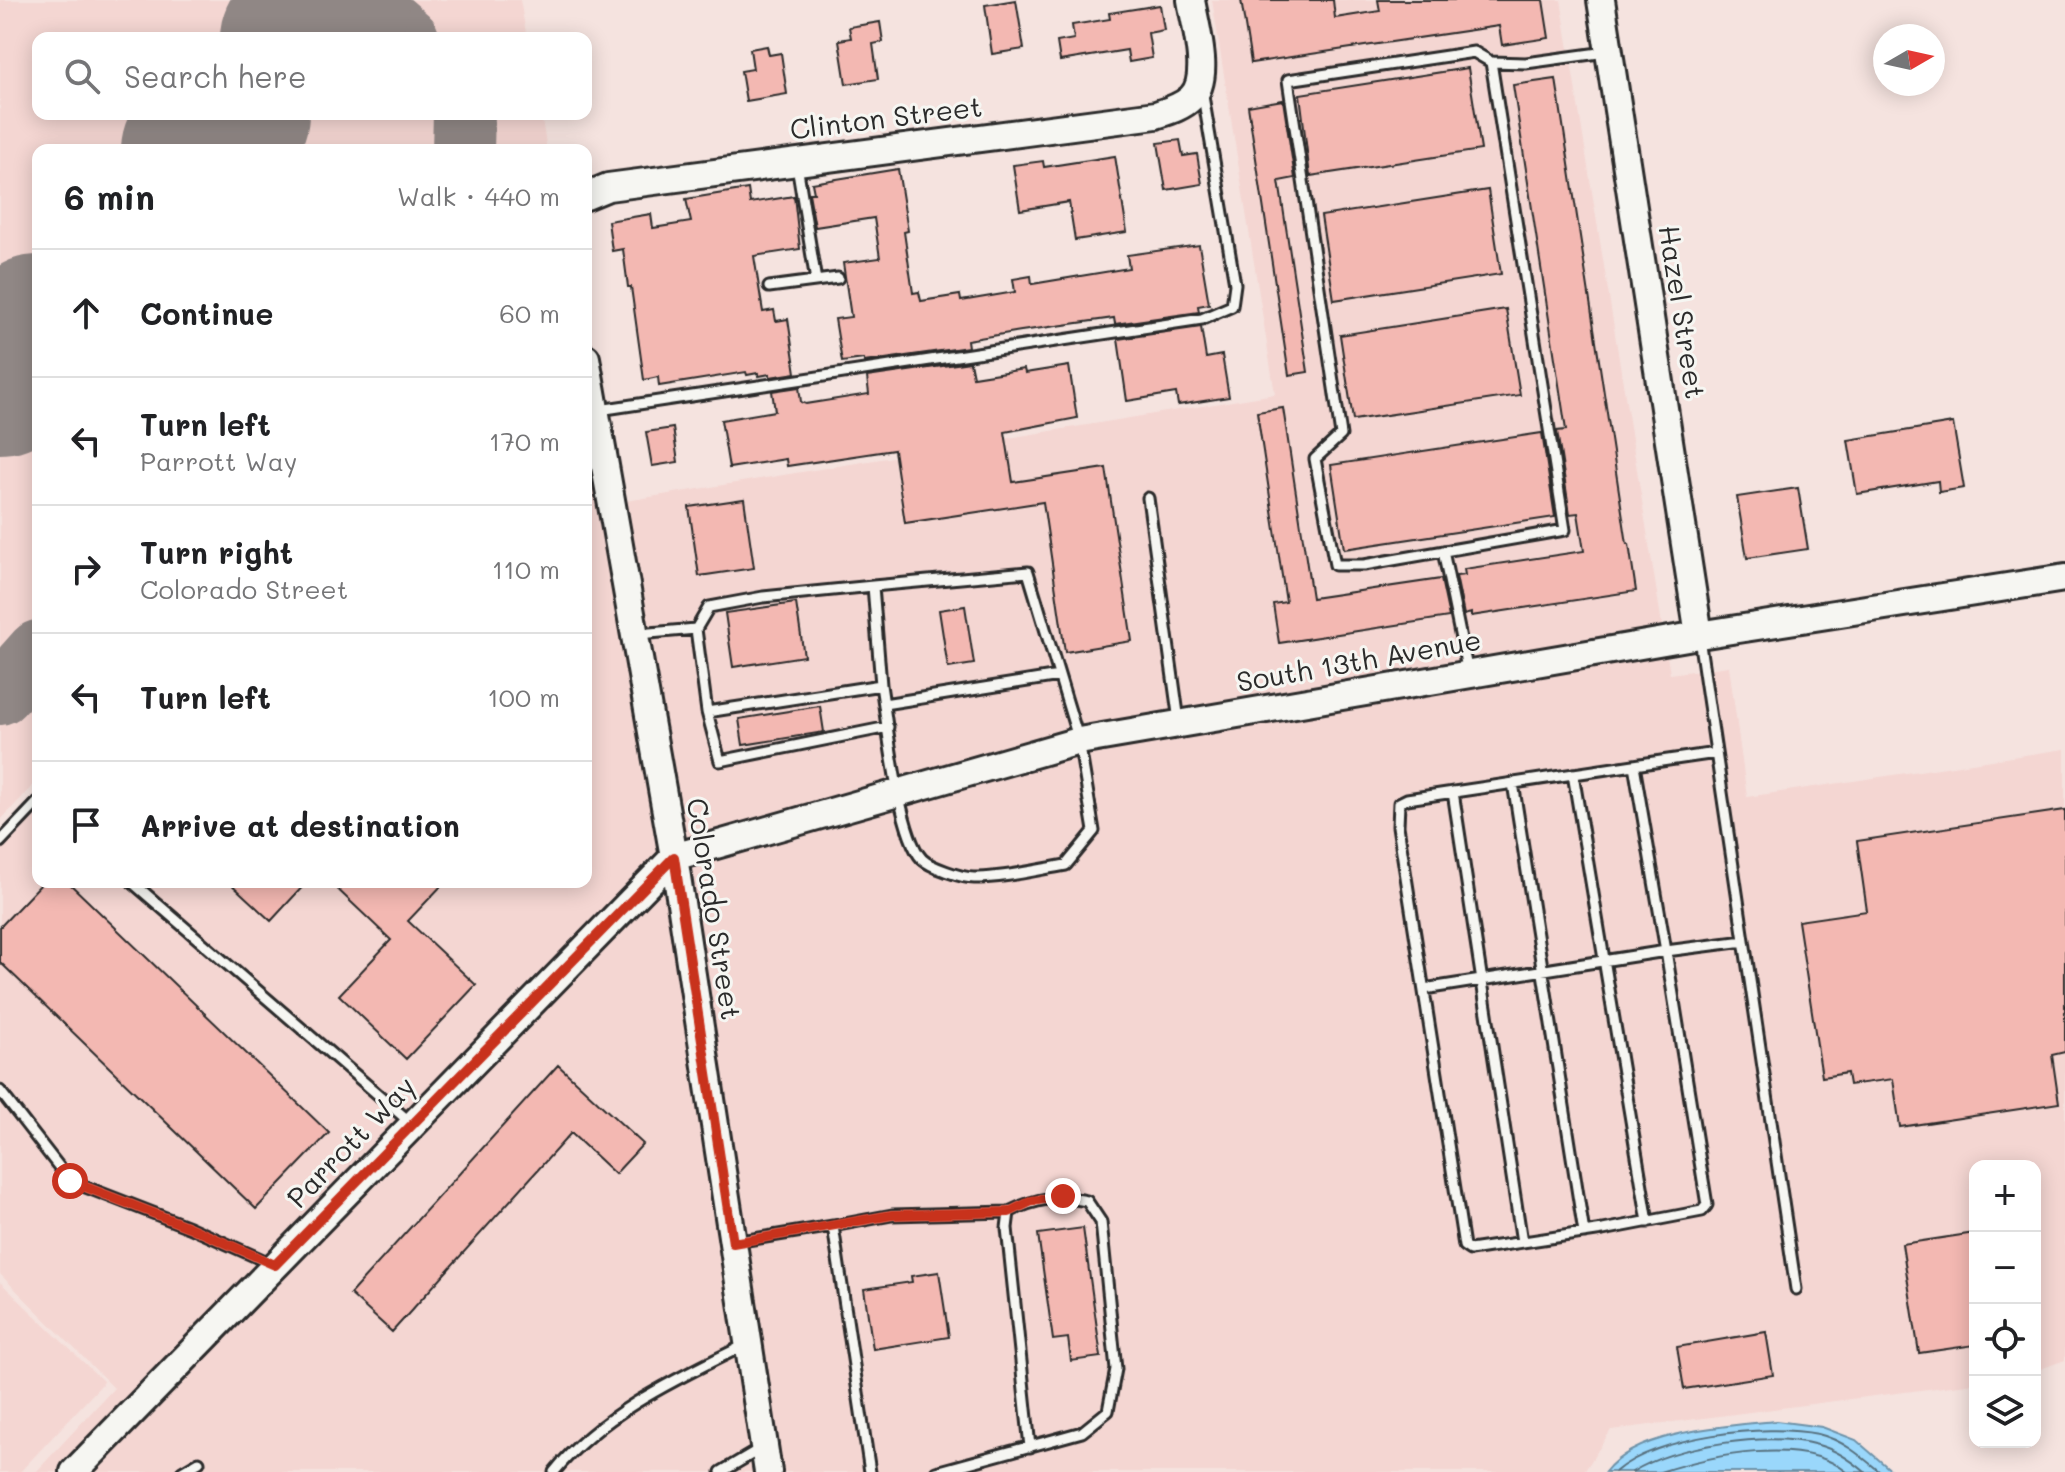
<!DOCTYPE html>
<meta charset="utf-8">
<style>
body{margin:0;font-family:Mali,sans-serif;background:#f6f6f6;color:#202124}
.controls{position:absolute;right:24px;bottom:24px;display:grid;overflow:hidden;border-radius:16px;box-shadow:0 4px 20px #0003}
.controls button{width:72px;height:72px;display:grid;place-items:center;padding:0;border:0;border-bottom:2px solid #e0e0e0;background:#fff;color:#202124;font:40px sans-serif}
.compass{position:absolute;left:1873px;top:24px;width:72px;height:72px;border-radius:50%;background:#fff;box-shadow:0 4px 20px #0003;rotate:81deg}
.stop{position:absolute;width:24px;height:24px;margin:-18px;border:6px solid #c8321e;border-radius:50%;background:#fff}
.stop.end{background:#c8321e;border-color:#fff;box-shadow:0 2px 8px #0008}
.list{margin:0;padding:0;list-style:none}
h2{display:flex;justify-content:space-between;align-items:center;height:104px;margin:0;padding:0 32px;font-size:34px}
h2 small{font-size:26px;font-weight:400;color:#757577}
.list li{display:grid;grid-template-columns:52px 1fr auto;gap:24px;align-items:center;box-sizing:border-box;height:128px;padding:0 32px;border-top:2px solid #e0e0e0}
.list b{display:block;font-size:30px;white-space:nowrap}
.list p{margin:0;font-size:26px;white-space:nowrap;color:#757577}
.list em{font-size:26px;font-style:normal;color:#757577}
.icon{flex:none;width:44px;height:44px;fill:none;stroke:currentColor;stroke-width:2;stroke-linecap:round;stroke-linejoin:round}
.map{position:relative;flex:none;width:2065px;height:1472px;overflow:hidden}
.search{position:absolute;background:#fff;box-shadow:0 4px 20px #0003;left:32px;top:32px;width:560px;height:88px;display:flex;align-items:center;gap:20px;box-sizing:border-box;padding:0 28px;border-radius:16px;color:#757577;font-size:30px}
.panel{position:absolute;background:#fff;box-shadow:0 4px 20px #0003;left:32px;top:144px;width:560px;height:744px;border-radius:16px}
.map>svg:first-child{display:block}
</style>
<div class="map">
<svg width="2065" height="1472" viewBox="0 0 2065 1472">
<rect width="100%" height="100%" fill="#f5e3df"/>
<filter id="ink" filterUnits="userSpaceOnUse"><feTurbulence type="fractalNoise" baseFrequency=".0125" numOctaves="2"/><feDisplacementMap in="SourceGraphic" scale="16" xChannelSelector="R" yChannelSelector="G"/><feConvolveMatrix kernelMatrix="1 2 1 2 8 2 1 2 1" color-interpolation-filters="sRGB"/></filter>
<g filter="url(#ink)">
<path fill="#f4d6d2" d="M 0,0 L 520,0 L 527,38 L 38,38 L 38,114 L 541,114 L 547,150 L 38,150 L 38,780 L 0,821 Z
M 1212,0 L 1561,0 L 1670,674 L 1729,666 L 1747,797 L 2065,749 L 2065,1360 L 2035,1371 L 2035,1166 L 1975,1166 L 1975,1383 L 1611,1430 L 1584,1472 L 36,1472 L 114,1388 L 0,1274 L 0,844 L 38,804 L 38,882 L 586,882 L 586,409 L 602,505 L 1275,394 Z
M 0,1282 L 104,1382 L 20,1472 L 0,1472 Z"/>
<path fill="#9ad7fb" stroke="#6e92a8" stroke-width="2" d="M 1776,1421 L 1822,1427 L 1856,1440 L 1893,1472 L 1605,1472 C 1637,1430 1728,1426 1776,1421 Z"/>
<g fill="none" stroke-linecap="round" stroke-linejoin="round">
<path stroke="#57707e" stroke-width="2" d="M 1615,1472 C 1656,1436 1765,1423 1818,1434 C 1843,1440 1861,1456 1880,1472
M 1632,1472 C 1676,1445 1768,1431 1818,1445 C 1837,1450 1851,1460 1865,1472
M 1660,1472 C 1709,1456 1803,1435 1847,1472"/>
<path stroke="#908785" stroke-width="62" d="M 364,0 L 408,38
M 463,150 L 464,114
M 0,694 L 38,651"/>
<path stroke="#908785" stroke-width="156" d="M 298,38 L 331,0
M 199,150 L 231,114
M 0,376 L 38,333"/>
</g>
<path fill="#f3b8b2" stroke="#2b2b2b" stroke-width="2" d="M 1016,0 L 1024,49 L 992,54 L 985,5 Z
M 1241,0 L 1333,0 L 1335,18 L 1380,11 L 1378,0 L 1543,0 L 1549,38 L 1502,45 L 1499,26 L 1251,63 Z
M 1160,5 L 1164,30 L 1148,33 L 1152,58 L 1129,62 L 1127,50 L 1060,61 L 1057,42 L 1074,39 L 1072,25 L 1110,19 L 1109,13 Z
M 880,22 L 883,42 L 873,44 L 878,79 L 846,84 L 839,40 L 851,38 L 849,27 Z
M 767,46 L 769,55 L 781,53 L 787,94 L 746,101 L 741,71 L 753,69 L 750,49 Z
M 1468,68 L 1481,150 L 1310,176 L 1300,94 Z
M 1556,79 L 1627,544 L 1629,544 L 1636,591 L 1471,616 L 1471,613 L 1464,615 L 1456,576 L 1465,575 L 1464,569 L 1584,551 L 1578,513 L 1570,514 L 1557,431 L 1566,430 L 1513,85 Z
M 1283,100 L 1295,178 L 1279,181 L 1308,372 L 1289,375 L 1248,106 Z
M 1180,140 L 1183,156 L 1197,154 L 1202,184 L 1166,190 L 1158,143 Z
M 1115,156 L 1127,232 L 1075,240 L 1069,202 L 1020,210 L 1013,165 L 1043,161 L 1044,167 Z
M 898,169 L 908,231 L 904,232 L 913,293 L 919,292 L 921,301 L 960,295 L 961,301 L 1015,292 L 1013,279 L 1031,276 L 1032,284 L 1129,268 L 1127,255 L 1199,245 L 1209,304 L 1198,306 L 1199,312 L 1115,324 L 1114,318 L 1021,331 L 967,340 L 968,347 L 864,362 L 864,359 L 842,362 L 835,319 L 851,317 L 843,263 L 880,258 L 874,218 L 815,227 L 809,193 L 814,193 L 812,183 Z
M 748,189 L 750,203 L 794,196 L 800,249 L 754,256 L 763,312 L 774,310 L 776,321 L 788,319 L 796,373 L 770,377 L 770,374 L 759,376 L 758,373 L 747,375 L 746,372 L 659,386 L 658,377 L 644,380 L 631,287 L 628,287 L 623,249 L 612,251 L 608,221 L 651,214 L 653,228 L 691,222 L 686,199 Z
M 1488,190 L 1501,274 L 1334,300 L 1321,216 Z
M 1506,309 L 1520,395 L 1353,420 L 1340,335 Z
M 1201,327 L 1206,358 L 1222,355 L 1229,397 L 1178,405 L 1176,393 L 1127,401 L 1118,339 Z
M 970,362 L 973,377 L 1024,369 L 1025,373 L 1069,366 L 1077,418 L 1005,432 L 1013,482 L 1106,468 L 1132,641 L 1065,652 L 1043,502 L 905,523 L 894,450 L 787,466 L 786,459 L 729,468 L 721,420 L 775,411 L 772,391 L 799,387 L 801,402 L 806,404 L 869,394 L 867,377 Z
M 1283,408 L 1312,598 L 1441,579 L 1449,617 L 1279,643 L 1273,604 L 1286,602 L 1257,412 Z
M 1953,423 L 1964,488 L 1939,492 L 1938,481 L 1857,494 L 1848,440 Z
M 673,428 L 678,462 L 652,466 L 646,432 Z
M 1542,433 L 1555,517 L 1344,549 L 1331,465 Z
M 1798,488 L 1808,549 L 1747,558 L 1737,497 Z
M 744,499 L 754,568 L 699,576 L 689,507 Z
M 796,603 L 804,656 L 733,667 L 725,613 Z
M 965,606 L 974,664 L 948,668 L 939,610 Z
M 820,706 L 824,732 L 743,745 L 739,719 Z
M 2065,810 L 2065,1052 L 2052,1055 L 2059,1103 L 1900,1127 L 1893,1079 L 1849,1085 L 1847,1073 L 1822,1077 L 1798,921 L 1867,911 L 1857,841 Z
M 43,882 L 68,882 L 329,1133 L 256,1209 L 0,962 L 0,927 Z
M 229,882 L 307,882 L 271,921 Z
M 330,882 L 445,882 L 408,921 L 476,985 L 406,1059 L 339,995 L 391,940 Z
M 558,1065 L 643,1144 L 615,1174 L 571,1133 L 392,1332 L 350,1294 Z
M 1083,1228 L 1101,1357 L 1071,1361 L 1068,1338 L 1053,1340 L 1038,1234 Z
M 1975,1233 L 1975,1345 L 1919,1353 L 1902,1244 Z
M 939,1272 L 949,1337 L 873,1349 L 864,1289 L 912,1282 L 911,1276 Z
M 1766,1332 L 1773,1375 L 1684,1389 L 1677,1347 Z"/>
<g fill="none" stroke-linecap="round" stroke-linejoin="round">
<g stroke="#2b2b2b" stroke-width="15">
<path id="lane" d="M 1491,62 L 1565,530 L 1364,565 L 1335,565 L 1315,459 L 1341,435 L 1288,80 L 1474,52 L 1491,62 L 1526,63 L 1606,52
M 797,165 L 816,281
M 769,287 L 838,278
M 599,410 L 1202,319 L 1232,306 L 1235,284 L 1202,90
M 1148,498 L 1179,721
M 1443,551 L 1468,673
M 696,629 L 709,607 L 763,597 L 873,586 L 881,685
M 638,634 L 696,629 L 707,712 L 881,685 C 887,722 899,835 922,859 C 930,867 962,878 974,878 C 1004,878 1036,870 1066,865 L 1094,831 L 1079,741 L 1028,572 L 873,586
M 1699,638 L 1796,1289
M 884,704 L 1059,676
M 707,712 L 720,761 L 888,727
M 1716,753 L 1634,765 L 1666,951 L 1744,941
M 1573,774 L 1648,1222
M 1513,783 L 1584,1233
M 1453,792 L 1522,1242
M 0,842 L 38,802
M 132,882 L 411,1123
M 1424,989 L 1666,951 L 1707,1205 L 1702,1211 L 1603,1230 L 1470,1250 L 1464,1246 L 1398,826 L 1399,803 L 1407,799 L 1634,765
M 0,1091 L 70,1181 L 189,1227 L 272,1264
M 833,1226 L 892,1215 L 1009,1212
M 735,1242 L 833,1226 L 870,1472
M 182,1472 L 199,1462
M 554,1472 C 602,1413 678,1378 745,1345
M 721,1472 L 760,1449
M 936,1472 L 1082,1432 L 1108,1411 L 1116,1369 L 1101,1222 L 1087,1201 C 1058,1195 1036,1198 1009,1212 L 1007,1228 L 1030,1447"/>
</g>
<g stroke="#2b2b2b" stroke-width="32">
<path id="secondary" d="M 1601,0 L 1699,635
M 586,196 L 608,187 L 1156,115 C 1168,111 1182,107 1191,98 C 1212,79 1195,25 1191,0
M 586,358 L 674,857 L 768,1472
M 74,1472 L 674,857 L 1079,741 L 1699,635 L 2065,578"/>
</g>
<use href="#lane" stroke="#f6f6f2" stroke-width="9"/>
<use href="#secondary" stroke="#f6f6f2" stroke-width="26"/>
</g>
</g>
<g fill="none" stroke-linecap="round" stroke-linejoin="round" filter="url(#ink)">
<path stroke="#c8321e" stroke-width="10" d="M 70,1181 L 189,1227 L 275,1265 L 674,857 L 733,1243 L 892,1215 L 1009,1212 L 1032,1201 L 1063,1196"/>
</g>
<g text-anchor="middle" stroke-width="6" stroke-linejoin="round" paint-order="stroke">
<g font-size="28" fill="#2b2b2b" stroke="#f6f6f2">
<text transform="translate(886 118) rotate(-7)" y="10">Clinton Street</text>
<text transform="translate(1682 312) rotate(81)" y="10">Hazel Street</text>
<text transform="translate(1359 661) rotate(-10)" y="10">South 13th Avenue</text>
<text transform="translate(714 909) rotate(81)" y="10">Colorado Street</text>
<text transform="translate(351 1142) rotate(-46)" y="10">Parrott Way</text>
</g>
</g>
</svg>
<div class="controls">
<button>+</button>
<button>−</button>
<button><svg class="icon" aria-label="locate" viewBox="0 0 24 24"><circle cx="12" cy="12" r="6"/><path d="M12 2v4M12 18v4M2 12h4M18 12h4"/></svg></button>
<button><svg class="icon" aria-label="layers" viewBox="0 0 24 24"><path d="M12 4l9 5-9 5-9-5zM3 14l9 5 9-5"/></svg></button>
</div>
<svg class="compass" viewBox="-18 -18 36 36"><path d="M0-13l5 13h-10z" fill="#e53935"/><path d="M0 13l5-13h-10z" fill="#757577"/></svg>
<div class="stop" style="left:70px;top:1181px"></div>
<div class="stop end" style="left:1063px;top:1196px"></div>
<div class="search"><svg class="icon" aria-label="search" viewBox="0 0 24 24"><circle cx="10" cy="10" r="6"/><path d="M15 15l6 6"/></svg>Search here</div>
<section class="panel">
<h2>6 min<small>Walk · 440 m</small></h2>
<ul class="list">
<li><svg class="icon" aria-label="ahead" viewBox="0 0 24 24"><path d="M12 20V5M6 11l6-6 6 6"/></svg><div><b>Continue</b></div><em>60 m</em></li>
<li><svg class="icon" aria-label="left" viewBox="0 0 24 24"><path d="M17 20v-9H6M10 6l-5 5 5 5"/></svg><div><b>Turn left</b><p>Parrott Way</p></div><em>170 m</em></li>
<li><svg class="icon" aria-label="right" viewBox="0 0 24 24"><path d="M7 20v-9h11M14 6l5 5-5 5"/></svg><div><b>Turn right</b><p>Colorado Street</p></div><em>110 m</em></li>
<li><svg class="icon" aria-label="left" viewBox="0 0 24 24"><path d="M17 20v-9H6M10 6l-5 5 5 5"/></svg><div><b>Turn left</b></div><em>100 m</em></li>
<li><svg class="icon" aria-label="arrive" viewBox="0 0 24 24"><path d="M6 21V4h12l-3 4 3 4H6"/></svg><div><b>Arrive at destination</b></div></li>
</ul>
</section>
</div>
